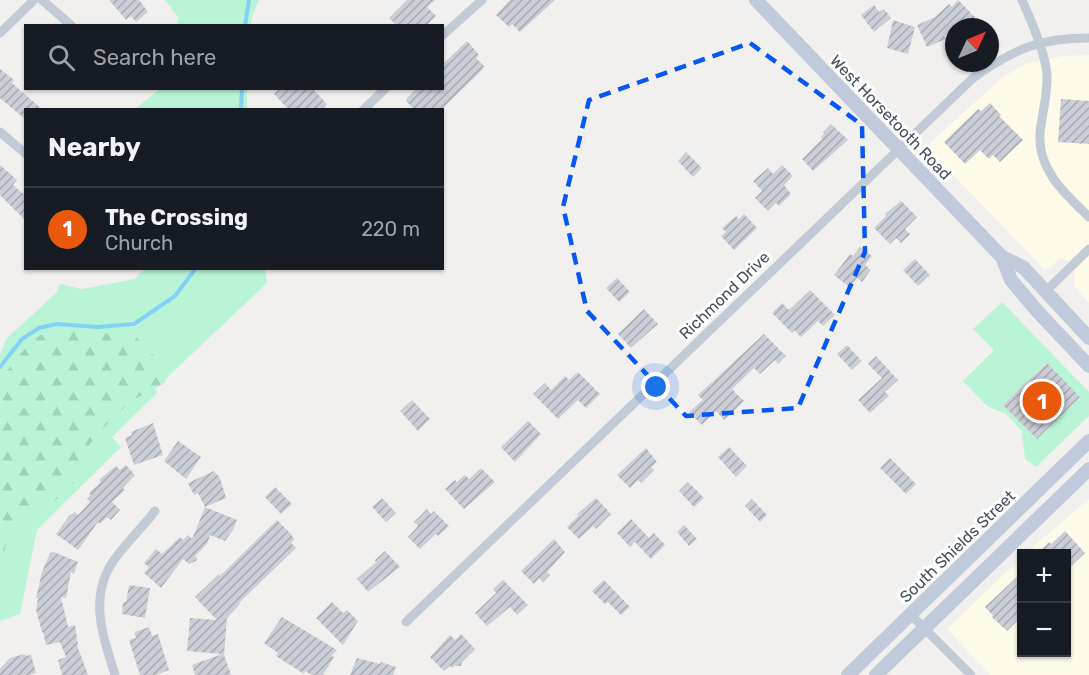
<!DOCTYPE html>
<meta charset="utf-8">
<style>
body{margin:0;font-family:Rubik,sans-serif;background:#20242c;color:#f1f3f6}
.controls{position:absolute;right:18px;bottom:18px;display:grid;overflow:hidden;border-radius:0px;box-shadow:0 2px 4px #0004}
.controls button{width:54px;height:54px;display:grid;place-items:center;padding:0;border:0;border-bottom:2px solid #363941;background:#171b24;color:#f1f3f6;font:30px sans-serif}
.compass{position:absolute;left:945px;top:18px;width:54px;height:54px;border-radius:50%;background:#171b24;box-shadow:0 2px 4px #0004;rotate:46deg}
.you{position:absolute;left:656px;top:387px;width:21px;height:21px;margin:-15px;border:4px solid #fff;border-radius:50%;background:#1a73e8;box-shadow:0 0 0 9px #1a73e833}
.badge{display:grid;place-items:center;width:39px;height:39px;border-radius:50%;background:#ea580c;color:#fff;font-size:20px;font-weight:700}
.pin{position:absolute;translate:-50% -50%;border:3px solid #fff;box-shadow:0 2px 6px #0006}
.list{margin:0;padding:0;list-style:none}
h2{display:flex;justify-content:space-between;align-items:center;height:78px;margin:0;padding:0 24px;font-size:26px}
h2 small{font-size:20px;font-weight:400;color:#9ea1a6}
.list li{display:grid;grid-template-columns:39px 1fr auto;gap:18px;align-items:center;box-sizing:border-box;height:84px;padding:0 24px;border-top:2px solid #363941}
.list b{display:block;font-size:22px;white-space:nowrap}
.list p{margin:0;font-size:20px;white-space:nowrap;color:#9ea1a6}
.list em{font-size:20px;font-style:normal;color:#9ea1a6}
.icon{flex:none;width:33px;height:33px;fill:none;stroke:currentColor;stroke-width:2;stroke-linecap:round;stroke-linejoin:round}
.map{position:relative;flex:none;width:1089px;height:675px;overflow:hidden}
.search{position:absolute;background:#171b24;box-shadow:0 2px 4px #0004;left:24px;top:24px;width:420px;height:66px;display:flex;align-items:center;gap:15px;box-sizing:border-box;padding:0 21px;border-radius:0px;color:#9ea1a6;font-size:22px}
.panel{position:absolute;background:#171b24;box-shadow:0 2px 4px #0004;left:24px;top:108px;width:420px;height:162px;border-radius:0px}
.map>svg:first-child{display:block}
</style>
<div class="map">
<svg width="1089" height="675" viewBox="0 0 1089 675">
<defs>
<pattern id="forest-firs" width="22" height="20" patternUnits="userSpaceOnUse" patternTransform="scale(1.5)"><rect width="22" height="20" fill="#baf4d6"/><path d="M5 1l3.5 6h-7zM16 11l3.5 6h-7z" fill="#a1d3ba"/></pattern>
<pattern id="building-hatch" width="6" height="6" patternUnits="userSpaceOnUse" patternTransform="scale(1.5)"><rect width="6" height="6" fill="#cbced6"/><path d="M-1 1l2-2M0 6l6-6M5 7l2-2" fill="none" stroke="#a7aab1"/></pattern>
</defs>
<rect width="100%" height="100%" fill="#f2f0ef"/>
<path fill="#fefae8" d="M 1089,55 L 1089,303 L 1074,286 L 1075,263 L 1060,258 L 1048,269 L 1044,269 L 931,152 L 931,142 L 1003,77 L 1025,64 L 1063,56 Z
M 1089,499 L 1089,675 L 990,675 L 947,629 L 1021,558 L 1022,652 L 1066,652 L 1066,554 L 1026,553 Z"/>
<path fill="#baf4d6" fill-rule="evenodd" d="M 165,0 L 259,0 L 253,14 L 251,25 L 177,26 L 178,17 Z
M 160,89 L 247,89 L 247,109 L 135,109 Z
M 145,269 L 265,269 L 267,283 L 155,389 L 158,392 L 112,437 L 121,447 L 37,530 L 20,614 L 0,621 L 0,355 L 7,338 L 56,293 L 60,284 L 82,289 L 134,279 Z
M 1002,302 L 1089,392 L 1089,416 L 1036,467 L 1025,459 L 1022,431 L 1006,414 L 987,406 L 963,381 L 994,350 L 973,329 ZM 1046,363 L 1080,397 L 1037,439 L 1004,405 Z"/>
<path fill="url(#forest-firs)" d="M 66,330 L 135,336 L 157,359 L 166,382 L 131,401 L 97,434 L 86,450 L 82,475 L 64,492 L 44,511 L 19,518 L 10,533 L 3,554 L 0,557 L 0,382 C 8,368 31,337 47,332 C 52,330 61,331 66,330 Z"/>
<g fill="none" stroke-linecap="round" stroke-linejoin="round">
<path stroke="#83d2f5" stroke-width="4" d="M 245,26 L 249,0
M 241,110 L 242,88
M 0,367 L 22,339 L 39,328 L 57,324 L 98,327 L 134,324 L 175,296 L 196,268"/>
</g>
<path fill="url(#building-hatch)" d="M 109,0 L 139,0 L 148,12 L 136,22 L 131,16 L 126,20 Z
M 407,0 L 435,0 L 427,7 L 436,16 L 426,26 L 397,26 L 389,18 Z
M 510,0 L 555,0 L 520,32 L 512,24 L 509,27 L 496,15 Z
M 958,0 L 975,17 L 965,27 L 954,27 L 944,36 L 946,39 L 927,47 L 917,25 L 935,17 L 949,4 L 952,7 Z
M 874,5 L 879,12 L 884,9 L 891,18 L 874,32 L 861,15 Z
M 893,20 L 915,27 L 908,54 L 887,48 Z
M 467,41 L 479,55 L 476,58 L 484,66 L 482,70 L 441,110 L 415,110 L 406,101 L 408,97 L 417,88 L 442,88 L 442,65 Z
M 0,69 L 14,80 L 12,83 L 43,110 L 26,110 L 26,120 L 0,98 Z
M 280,88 L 312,88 L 327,104 L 322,110 L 289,110 L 274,94 Z
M 1061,99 L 1089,101 L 1089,144 L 1058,142 Z
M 990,103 L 1001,115 L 999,116 L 1023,140 L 1000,162 L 993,155 L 989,159 L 980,150 L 965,164 L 944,142 L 978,109 L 981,111 Z
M 831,124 L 848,140 L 813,171 L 802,159 L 822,139 L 821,137 L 824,134 L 823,132 Z
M 686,152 L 702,168 L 693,177 L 678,161 Z
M 0,165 L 17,180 L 13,185 L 26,196 L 26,221 L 0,195 Z
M 782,165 L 793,176 L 784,185 L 791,194 L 779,206 L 776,203 L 768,211 L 755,198 L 762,191 L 753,181 L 768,168 L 773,174 Z
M 901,201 L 917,217 L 905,229 L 910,234 L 901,243 L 896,238 L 890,244 L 874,228 L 886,216 L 885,214 Z
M 744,214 L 757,228 L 734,250 L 721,236 L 726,232 L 722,228 L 736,216 L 739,219 Z
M 860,247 L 872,256 L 865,265 L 871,270 L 862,282 L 857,278 L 849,287 L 834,275 L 850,254 L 853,256 Z
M 915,259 L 930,275 L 918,286 L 903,270 Z
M 617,278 L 630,292 L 619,302 L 606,288 Z
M 810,290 L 835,315 L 823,326 L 818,321 L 801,337 L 794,330 L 792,333 L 772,313 L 782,303 L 789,310 Z
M 644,309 L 658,324 L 631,348 L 618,334 Z
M 764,334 L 786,356 L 778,364 L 775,360 L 760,374 L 754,368 L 732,389 L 744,401 L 724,420 L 716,411 L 702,425 L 689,412 L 703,400 L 698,395 Z
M 847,345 L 862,361 L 852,370 L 837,354 Z
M 876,356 L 898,380 L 885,392 L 889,396 L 870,413 L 858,400 L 882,378 L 868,364 Z
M 1047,363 L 1080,397 L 1037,439 L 1003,405 Z
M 578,372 L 600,394 L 586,408 L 578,400 L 558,419 L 533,394 L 545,383 L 551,390 L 565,376 L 569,380 Z
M 412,400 L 430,419 L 418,431 L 400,411 Z
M 528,421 L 541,434 L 515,462 L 501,447 Z
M 153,423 L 163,455 L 134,465 L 125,438 L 132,435 L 131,432 Z
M 178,441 L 201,457 L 186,479 L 164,461 Z
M 729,447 L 747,466 L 736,477 L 718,457 Z
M 646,448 L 657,462 L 651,467 L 654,470 L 641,483 L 638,480 L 630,488 L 617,475 Z
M 890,458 L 916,484 L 906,494 L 880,468 Z
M 126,465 L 135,475 L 123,488 L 125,490 L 112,502 L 120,510 L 111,520 L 107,517 L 100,524 L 98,522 L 78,550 L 56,534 L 69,516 L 75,512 L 78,515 L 90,502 L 87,499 L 91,495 L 89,493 L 101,482 L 99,480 L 116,466 L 120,470 Z
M 481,468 L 495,482 L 464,509 L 445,489 L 455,480 L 457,482 L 465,475 L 469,479 Z
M 214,471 L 220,478 L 226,498 L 205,507 L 237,520 L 233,530 L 225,541 L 210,535 L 207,544 L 195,556 L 197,558 L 196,561 L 189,564 L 183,559 L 161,588 L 144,573 L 149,567 L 144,563 L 156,549 L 162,554 L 180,537 L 183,540 L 188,535 L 192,539 L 205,507 L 198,493 L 194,495 L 188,483 Z
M 688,482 L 704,498 L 694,507 L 679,491 Z
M 275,487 L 292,504 L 281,514 L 265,497 Z
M 382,498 L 396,513 L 386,522 L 372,507 Z
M 596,498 L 611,514 L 596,529 L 593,526 L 579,539 L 567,527 L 578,516 L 577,514 Z
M 752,499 L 767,515 L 760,522 L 745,506 Z
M 427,509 L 431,514 L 434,511 L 449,526 L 438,536 L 436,534 L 420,549 L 408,537 L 418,526 L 414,522 Z
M 631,519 L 649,538 L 654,533 L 665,545 L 651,559 L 635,542 L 630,547 L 617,533 Z
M 277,520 L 291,534 L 294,539 L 291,543 L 296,548 L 239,603 L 240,604 L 227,618 L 224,655 L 231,675 L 195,675 L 192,665 L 222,654 L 187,651 L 190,618 L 217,620 L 195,597 L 219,574 L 220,576 Z
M 684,525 L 697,539 L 689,546 L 677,532 Z
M 1065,531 L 1085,553 L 1066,571 L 1066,554 L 1037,554 L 1049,542 L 1051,544 Z
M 554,539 L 565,552 L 547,572 L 550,575 L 543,582 L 539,578 L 534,584 L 521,571 Z
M 385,551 L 400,567 L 368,592 L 357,579 L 376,562 L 375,560 Z
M 54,552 L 78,562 L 74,574 L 71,572 L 66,598 L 61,597 L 68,627 L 75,625 L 78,645 L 77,645 L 88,675 L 62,675 L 58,660 L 66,657 L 60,642 L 46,645 L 43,632 L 42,632 L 36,610 L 38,598 L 36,598 L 42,572 L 50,553 Z
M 1022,572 L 1022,626 L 1017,621 L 1007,631 L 992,617 L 993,616 L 985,607 Z
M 503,580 L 528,605 L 517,615 L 510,607 L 487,626 L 475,613 L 496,593 L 493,589 Z
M 604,580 L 630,607 L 621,615 L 608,602 L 605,604 L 592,591 Z
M 129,585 L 150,588 L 145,618 L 122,614 L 123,602 L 126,602 Z
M 332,602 L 343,613 L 347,610 L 358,621 L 343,645 L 316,618 Z
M 282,617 L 337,650 L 331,656 L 334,657 L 323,675 L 312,675 L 305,671 L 304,674 L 276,656 L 278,653 L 264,643 Z
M 149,627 L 152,636 L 158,634 L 169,670 L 156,675 L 140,675 L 129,640 L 136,638 L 134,632 Z
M 461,634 L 475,649 L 462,662 L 461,666 L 455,666 L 452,668 L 450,666 L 444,671 L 430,657 L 450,635 L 455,640 Z
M 25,654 L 25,656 L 31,655 L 36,673 L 28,675 L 0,675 L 0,669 L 10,658 Z
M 357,658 L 380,664 L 381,662 L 396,667 L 393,675 L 350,675 Z"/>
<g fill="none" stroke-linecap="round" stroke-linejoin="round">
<path stroke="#c2cad6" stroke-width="9" d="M 42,0 L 72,26
M 1022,0 C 1031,20 1045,52 1047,74 C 1048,94 1042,113 1040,133 C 1037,169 1065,194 1089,217
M 0,33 L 34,0
M 442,36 L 482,0
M 363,110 L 386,88
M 0,132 L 26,154
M 1045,292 L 1089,249
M 910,614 L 971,675
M 406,622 L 973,78 C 1014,49 1039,38 1089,38
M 115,675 C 103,636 88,597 114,560 C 126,543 142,528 155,511"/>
<path stroke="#c0cada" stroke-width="14" d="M 756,0 L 1002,257 L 1023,267 L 1089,338
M 1002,257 L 1011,280 L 1038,312 L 1089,366
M 848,675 L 1089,441
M 876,675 L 1089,469"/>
</g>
<path fill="none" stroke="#0757f5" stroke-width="4.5" stroke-dasharray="12 8" stroke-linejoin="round" d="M 750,43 L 862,125 L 865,252 L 798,408 L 686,416 L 587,311 L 563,207 L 589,100 Z"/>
<g text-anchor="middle" stroke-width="6" stroke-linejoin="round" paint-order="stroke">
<g font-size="16" fill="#46515f" stroke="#fff">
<text transform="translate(891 117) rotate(46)" y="6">West Horsetooth Road</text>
<text transform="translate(724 295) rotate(-44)" y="6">Richmond Drive</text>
<text transform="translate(957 546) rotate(-44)" y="6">South Shields Street</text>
</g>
</g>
</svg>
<div class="controls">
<button>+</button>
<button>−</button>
</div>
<svg class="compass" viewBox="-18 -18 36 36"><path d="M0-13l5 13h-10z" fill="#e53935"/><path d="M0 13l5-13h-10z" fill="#9ea1a6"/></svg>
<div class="you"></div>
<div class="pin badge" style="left:1042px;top:401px">1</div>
<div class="search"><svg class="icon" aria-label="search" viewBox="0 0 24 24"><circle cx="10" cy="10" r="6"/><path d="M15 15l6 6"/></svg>Search here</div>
<section class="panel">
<h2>Nearby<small></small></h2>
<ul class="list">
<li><span class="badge">1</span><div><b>The Crossing</b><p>Church</p></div><em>220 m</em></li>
</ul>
</section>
</div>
